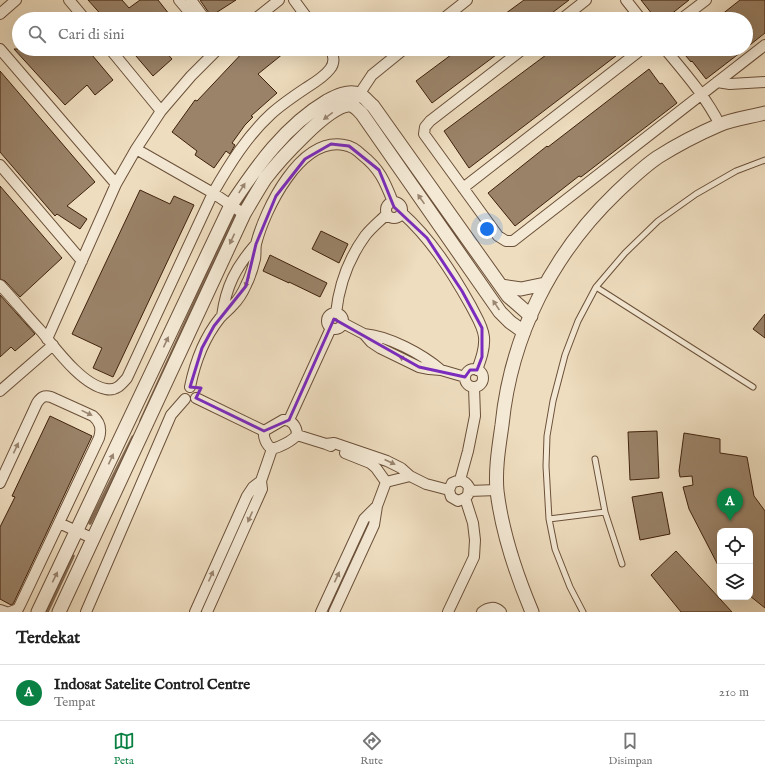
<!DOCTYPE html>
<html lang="id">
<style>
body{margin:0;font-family:"IM FELL English",serif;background:#f2f2f2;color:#222}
.controls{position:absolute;right:12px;bottom:12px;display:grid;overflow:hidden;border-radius:8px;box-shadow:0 4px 16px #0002}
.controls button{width:36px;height:36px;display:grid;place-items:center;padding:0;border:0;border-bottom:1px solid #e0e0e0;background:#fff;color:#222;font:20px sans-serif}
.you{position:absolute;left:487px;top:229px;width:14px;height:14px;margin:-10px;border:3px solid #fff;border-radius:50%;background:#1a73e8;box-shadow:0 0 0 6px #1a73e833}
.badge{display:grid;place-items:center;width:26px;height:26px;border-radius:50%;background:#0b8043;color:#fff;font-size:13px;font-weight:700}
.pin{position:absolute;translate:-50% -33px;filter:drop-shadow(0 1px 2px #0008)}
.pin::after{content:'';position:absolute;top:21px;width:14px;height:12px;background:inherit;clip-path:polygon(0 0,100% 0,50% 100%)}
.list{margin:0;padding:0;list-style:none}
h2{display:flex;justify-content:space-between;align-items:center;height:52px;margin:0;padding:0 16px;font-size:17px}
h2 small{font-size:13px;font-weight:400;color:#767676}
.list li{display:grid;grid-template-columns:26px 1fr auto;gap:12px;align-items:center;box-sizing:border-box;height:56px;padding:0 16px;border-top:1px solid #e0e0e0}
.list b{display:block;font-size:15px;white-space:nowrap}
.list p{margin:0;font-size:13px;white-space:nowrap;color:#767676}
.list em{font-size:13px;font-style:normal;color:#767676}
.icon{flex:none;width:22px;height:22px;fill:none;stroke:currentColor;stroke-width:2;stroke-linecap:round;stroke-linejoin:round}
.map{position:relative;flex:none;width:765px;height:612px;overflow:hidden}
.search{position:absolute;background:#fff;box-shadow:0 4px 16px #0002;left:12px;right:12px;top:12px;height:44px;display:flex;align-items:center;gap:10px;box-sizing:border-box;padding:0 14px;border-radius:22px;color:#767676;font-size:15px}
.sheet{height:108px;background:#fff}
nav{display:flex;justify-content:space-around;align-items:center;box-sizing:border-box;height:56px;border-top:1px solid #e0e0e0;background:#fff;font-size:11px;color:#767676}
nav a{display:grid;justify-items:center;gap:2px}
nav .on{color:#0b8043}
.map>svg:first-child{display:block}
</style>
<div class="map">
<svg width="765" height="612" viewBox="0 0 765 612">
<rect width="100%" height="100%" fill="#eeddbf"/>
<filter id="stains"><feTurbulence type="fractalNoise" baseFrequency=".005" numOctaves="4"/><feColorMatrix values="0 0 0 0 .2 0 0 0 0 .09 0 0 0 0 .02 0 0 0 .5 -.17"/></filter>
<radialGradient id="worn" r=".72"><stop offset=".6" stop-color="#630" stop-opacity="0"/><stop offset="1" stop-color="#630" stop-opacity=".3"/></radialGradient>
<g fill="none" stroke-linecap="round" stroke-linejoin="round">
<path stroke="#846b53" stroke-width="3.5" d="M 264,170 L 275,155 L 292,139
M 240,205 L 254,185
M 141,421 L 234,216
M 90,523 L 133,437
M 47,612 L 73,556"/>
</g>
<path fill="#9a8369" stroke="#3f210c" d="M 88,0 L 122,0 L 129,8 L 140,0 L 158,0 L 173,19 L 105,19 Z
M 200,0 L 236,0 L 211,16 Z
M 524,0 L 569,0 L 544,19 L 498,19 Z
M 641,0 L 689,0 L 665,19 L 656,19 Z
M 740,0 L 765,0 L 765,33 L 746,48 L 746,19 L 716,19 Z
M 14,49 L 87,49 L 113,80 L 95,95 L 87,85 L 65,105 Z
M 130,49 L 163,49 L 172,59 L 153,76 Z
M 246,49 L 289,49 L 258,74 L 277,93 L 251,116 L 253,117 L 245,125 L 232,143 L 235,145 L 230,154 L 226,151 L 214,168 L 195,155 L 197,151 L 172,132 L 195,100 L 197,101 Z
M 459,49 L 504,49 L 432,103 L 416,81 Z
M 554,49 L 625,49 L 469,168 L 444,131 Z
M 680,49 L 745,49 L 706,79 L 692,61 L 691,62 Z
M 649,69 L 660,84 L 662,83 L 677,103 L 581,177 L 579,176 L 515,226 L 488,193 L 547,146 L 548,147 Z
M 0,71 L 95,182 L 67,206 L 87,219 L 80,229 L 57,214 L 55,216 L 0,152 Z
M 0,186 L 62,258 L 20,297 L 5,281 L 0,279 Z
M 140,190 L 170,204 L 174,196 L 194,205 L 113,377 L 93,368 L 102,348 L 72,334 Z
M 321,231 L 348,244 L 339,263 L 312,249 Z
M 270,255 L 327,283 L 320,297 L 289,282 L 289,283 L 263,271 Z
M 0,295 L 35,334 L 15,351 L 11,347 L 0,357 Z
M 765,314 L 765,338 L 753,329 Z
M 50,416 L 92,436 L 15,600 L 13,604 L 11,605 L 0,599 L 0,527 L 15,497 L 12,496 Z
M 657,431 L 659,478 L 630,480 L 628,432 Z
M 684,433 L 720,439 L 720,453 L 747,457 L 754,496 L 765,511 L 765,608 L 750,596 L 750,531 L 720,531 L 720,569 L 689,509 L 683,487 L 693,485 L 692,476 L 680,477 L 679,471 Z
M 662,492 L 670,534 L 640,540 L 632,497 Z
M 676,551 L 732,612 L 681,612 L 651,575 Z"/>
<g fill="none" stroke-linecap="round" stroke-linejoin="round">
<g stroke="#6b5039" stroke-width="7">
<path id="service" d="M 596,287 L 753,387
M 595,459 L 605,512
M 549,519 L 605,512 L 622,564
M 583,612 L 570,587 L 555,549 L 549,519 L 546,466 L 547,436 L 553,401 L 565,355 L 578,321 L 596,287 L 625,253 L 658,221 L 696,194 L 736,171 L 765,160"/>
</g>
<g stroke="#6b5039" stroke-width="12">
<path id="minor" d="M 69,0 L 85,19
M 179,0 L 195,19
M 191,0 L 205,19
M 294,0 L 308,19
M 626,0 L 641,19
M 0,14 L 16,0
M 255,19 L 279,0
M 443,19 L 467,0
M 562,19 L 586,0
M 681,19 L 706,0
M 0,49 L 116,184
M 110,49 L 161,111
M 523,49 L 430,121 L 425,127 L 424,134 L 498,236 L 506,241 L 513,241 L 765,45
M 665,49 C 685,73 706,97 720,125
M 717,82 L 730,84 L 765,82
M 356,99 L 372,75 L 404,49
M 136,149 L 213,193 L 244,214
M 0,165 L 82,261
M 463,188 L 642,49
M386 210a8 8 0 1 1 16 0a8 8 0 1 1-16 0Z
M 402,213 C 431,239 452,272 471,306 C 476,316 483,326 484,337 C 485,348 481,359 477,370
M 0,285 C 14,300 27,316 41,331 C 56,349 82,385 106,389 C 116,391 121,385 127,378 L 213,193 C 229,165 247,136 271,114 C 282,104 294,96 306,88 C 314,83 324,77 330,69 C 335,63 334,56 331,49
M 336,313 C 339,286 349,258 365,236 C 371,228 380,221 387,214
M327 321a8 8 0 1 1 16 0a8 8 0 1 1-16 0Z
M 222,316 C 226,286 236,267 256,244
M 343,323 L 364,334 L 371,342 L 380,348 L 419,367 L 429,369 L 441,370 L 465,377
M 364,334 C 389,336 422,354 441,370
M 47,339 L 116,184 L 136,149 L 161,111 L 191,76 L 218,49
M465 378a9 9 0 1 1 18 0a9 9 0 1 1-18 0Z
M 190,387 C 195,362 204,338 220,318 C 224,313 229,310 233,305 C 238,300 243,292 246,285 C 250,277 253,268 255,259 C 256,254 255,249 256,244 C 265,209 300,137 344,145 C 351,146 357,150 362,155 C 380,169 385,182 393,202
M 0,391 L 53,345
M 196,398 L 264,431
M 283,420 C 292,419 297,427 297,435 C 292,441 280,447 272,449 C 266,445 263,437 264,431 Z
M 289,420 L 331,328
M 297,435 L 326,444 L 331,446
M 326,444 L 334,443 L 387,461 L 401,468 L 410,476 L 426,484 L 449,490
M 345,453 L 370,463 L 376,468 L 386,482
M 460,480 L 468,451 L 475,416 L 474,387
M 386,482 L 410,476
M 0,483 L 37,403 C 41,397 44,395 51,397 L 93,416 C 100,422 102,428 99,438 L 21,603 L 18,609 L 10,612
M 469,491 L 497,490
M 59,523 L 94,539
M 0,610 L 6,612
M 86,612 L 171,415 L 185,399
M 195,612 L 247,496 L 253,487 L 261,481
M 207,612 L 262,489 L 261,481 L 272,449
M 321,612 L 364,519 L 377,506
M 334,612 L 374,525 L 377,506 L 386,482
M 448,612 L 474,557 L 475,540 L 473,523 L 465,498 L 468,495 L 469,487 C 465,480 459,479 452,483 L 449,490 L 451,497 L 458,501 L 465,498
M 482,612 C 488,607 495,606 501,612"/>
</g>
<g stroke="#6b5039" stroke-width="15">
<path id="tertiary" d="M 501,286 L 521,289 L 545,284
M 38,612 L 231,205 C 257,166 285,126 327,101 C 336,96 348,90 359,94 C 364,96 369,103 373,106 L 508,296 L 531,316
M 59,612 L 244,214 C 251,202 258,190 265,179 C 277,163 330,103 350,105 C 355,106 359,111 362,114 L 500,312 L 510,322 L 524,332
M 532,612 C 516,574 502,532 497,491 C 495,469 499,446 502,425 C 511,335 552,254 617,192 C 630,180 643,167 658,157 C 677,145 698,134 719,125 C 733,119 750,117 765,113"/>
</g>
<use href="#service" stroke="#f4e9d5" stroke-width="5"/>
<use href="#minor" stroke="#f4e9d5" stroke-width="10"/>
<use href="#tertiary" stroke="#f4e9d5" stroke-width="13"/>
</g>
<defs><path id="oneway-solid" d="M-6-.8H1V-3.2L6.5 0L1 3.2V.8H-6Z"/></defs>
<g fill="#9a8570">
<use href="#oneway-solid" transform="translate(328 116) rotate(143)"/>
<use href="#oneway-solid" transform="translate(242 188) rotate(-57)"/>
<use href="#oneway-solid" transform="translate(421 199) rotate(-125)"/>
<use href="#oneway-solid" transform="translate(232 239) rotate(115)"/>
<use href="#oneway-solid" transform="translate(247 282) rotate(113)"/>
<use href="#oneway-solid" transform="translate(496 305) rotate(-124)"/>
<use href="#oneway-solid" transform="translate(166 342) rotate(-65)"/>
<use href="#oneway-solid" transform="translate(404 359) rotate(-153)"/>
<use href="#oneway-solid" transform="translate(87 413) rotate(26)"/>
<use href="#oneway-solid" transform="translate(16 448) rotate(-65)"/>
<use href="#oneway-solid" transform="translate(111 459) rotate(-65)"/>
<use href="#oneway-solid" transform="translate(390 462) rotate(25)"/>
<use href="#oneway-solid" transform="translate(250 517) rotate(114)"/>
<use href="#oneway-solid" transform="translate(211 576) rotate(-66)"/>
<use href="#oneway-solid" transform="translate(55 577) rotate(-64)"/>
<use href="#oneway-solid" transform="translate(337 577) rotate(-65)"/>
</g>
<path fill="none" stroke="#7b2cbf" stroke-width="3" stroke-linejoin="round" d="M 331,144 L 349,146 L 379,170 L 394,207 L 427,238 L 462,291 L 482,328 L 482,357 L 477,370 L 470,370 L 465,377 L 419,367 L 334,319 L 289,420 L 264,431 L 196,398 L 201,388 L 190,387 L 202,348 L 214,326 L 246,286 L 256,244 L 276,196 L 305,159 Z"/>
<rect width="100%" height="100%" filter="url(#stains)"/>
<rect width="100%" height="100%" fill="url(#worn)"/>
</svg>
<div class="controls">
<button><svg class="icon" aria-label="locate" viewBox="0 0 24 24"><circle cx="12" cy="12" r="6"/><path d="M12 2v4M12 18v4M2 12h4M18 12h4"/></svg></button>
<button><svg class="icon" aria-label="layers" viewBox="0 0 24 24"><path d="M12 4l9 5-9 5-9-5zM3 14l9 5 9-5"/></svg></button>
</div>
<div class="you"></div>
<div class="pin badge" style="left:730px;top:521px">A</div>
<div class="search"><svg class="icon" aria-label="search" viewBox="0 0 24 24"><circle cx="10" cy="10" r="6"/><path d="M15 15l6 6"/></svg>Cari di sini</div>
</div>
<section class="sheet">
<h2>Terdekat<small></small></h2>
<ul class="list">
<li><span class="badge">A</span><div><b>Indosat Satelite Control Centre</b><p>Tempat</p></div><em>210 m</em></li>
</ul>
</section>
<nav>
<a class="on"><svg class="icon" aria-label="map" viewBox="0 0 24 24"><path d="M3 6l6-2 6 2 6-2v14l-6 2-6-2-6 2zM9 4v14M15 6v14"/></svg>Peta</a>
<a><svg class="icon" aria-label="directions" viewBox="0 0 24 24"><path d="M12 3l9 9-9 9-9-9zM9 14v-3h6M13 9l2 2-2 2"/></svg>Rute</a>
<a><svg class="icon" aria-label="saved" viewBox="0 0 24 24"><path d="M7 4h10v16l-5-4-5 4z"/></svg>Disimpan</a>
</nav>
